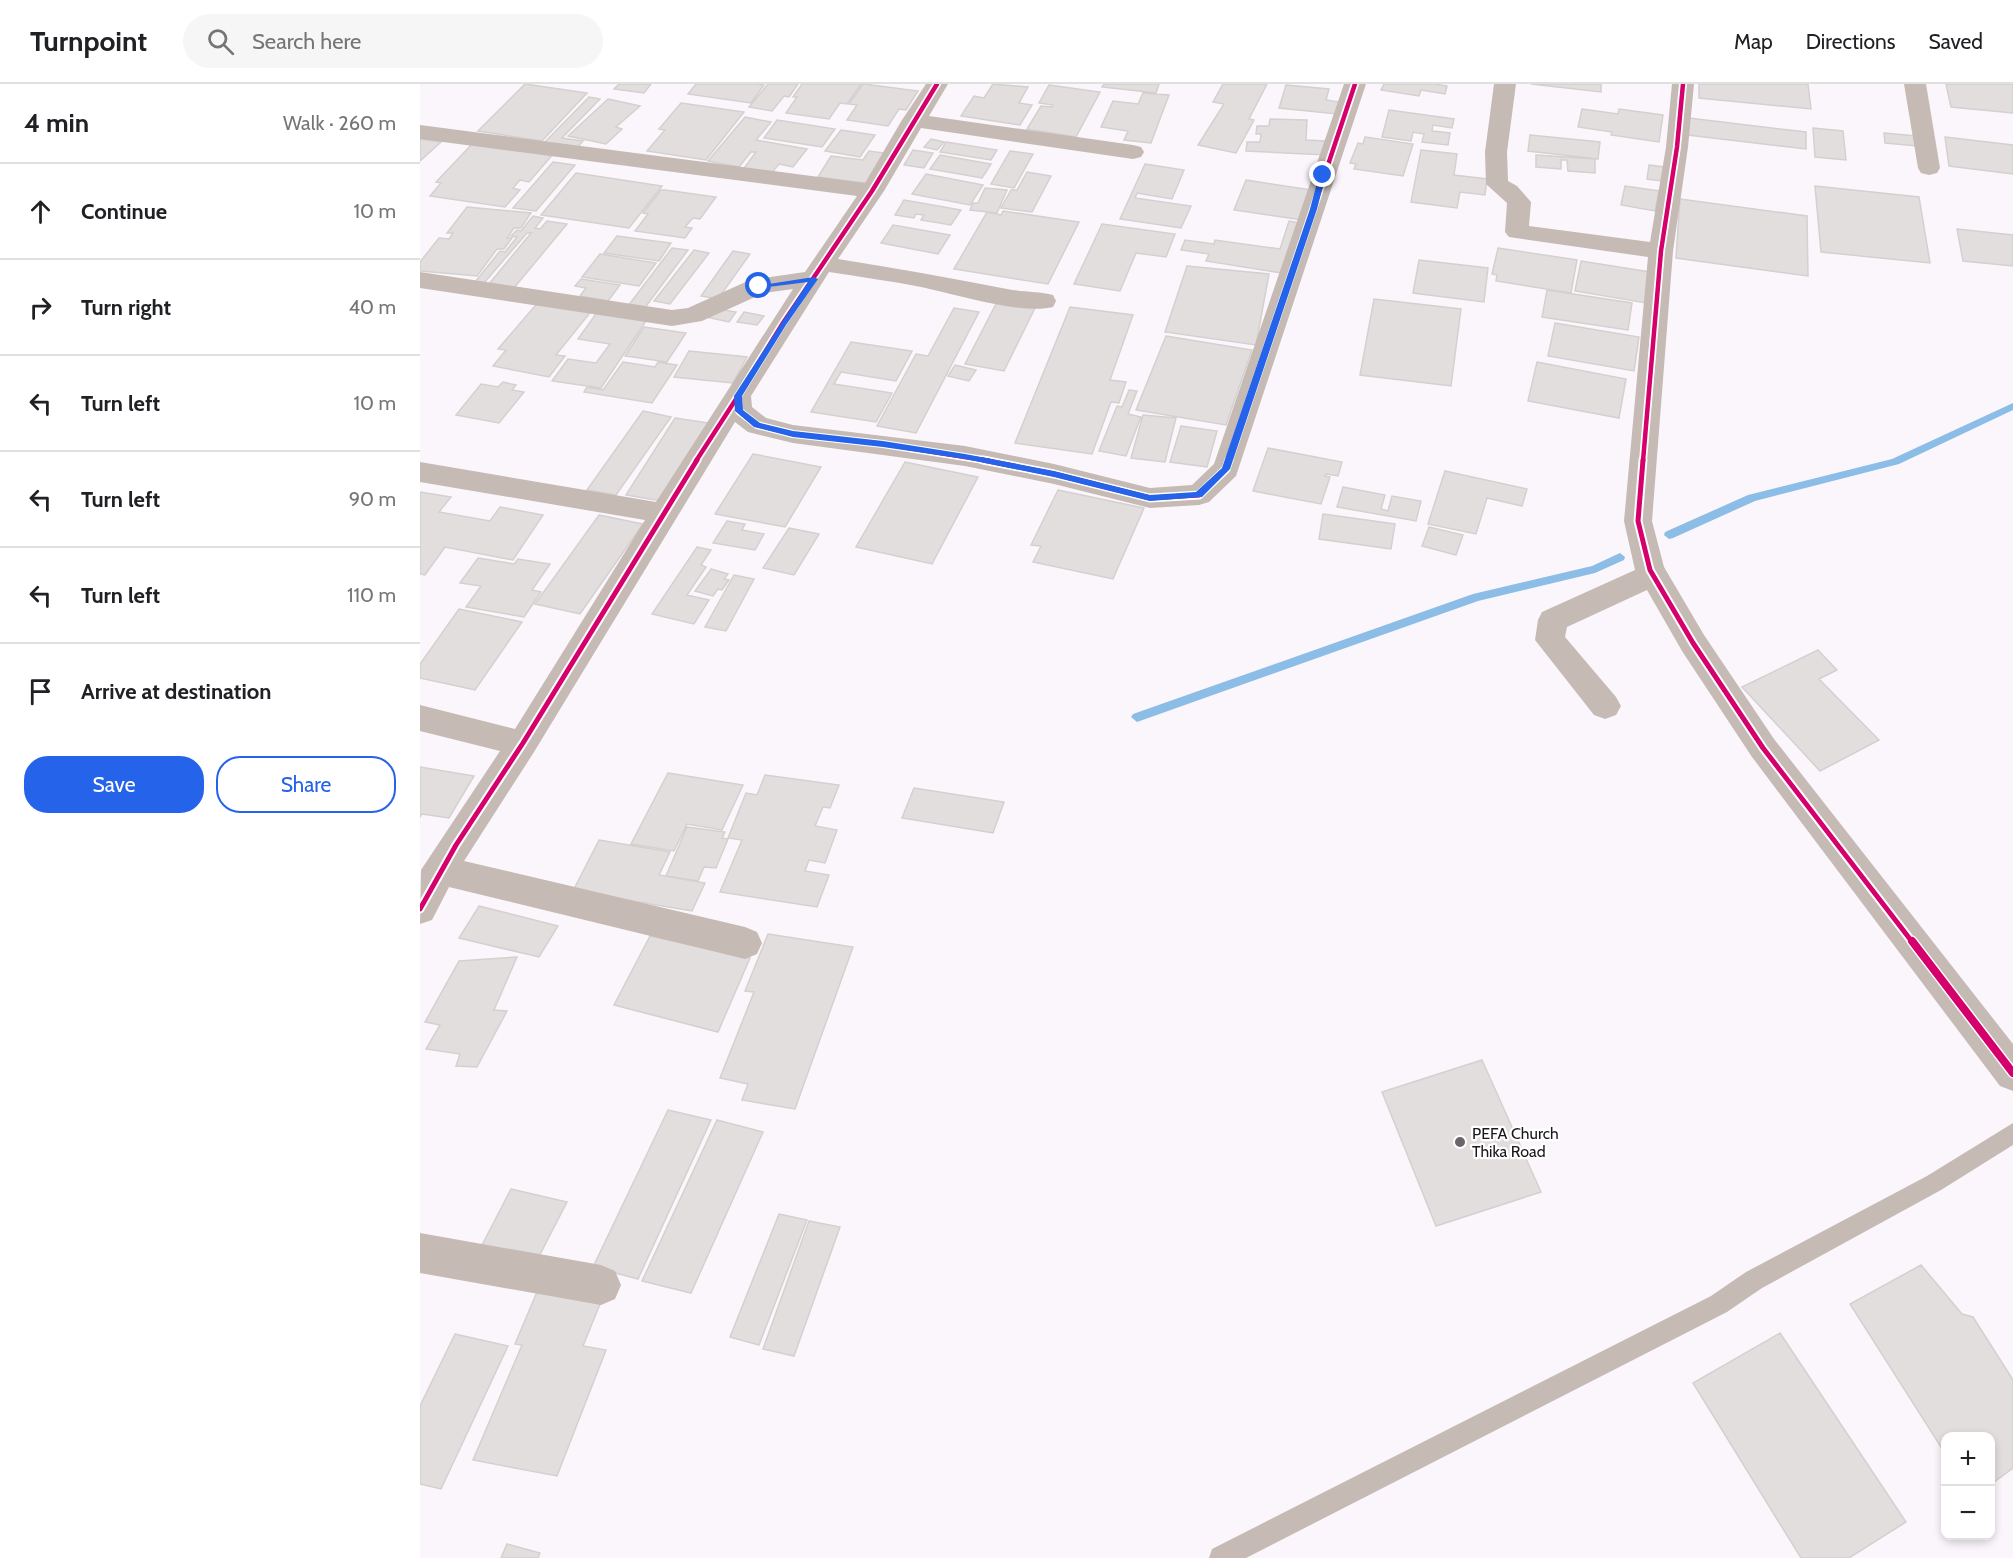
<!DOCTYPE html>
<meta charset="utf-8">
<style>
body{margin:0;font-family:Cabin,sans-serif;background:#f6f6f6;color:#202124}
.controls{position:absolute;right:18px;bottom:18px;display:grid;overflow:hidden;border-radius:12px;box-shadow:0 3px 9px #0003}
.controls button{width:54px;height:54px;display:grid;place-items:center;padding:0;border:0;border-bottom:2px solid #e0e0e0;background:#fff;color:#202124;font:30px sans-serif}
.stop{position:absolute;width:18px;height:18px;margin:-14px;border:4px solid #2563eb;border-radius:50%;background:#fff}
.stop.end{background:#2563eb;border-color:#fff;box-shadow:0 2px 6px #0008}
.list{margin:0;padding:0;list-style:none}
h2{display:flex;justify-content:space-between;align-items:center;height:78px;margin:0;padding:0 24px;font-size:26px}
h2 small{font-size:20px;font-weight:400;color:#757577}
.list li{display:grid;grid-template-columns:39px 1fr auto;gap:18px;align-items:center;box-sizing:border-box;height:96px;padding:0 24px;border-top:2px solid #e0e0e0}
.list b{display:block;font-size:22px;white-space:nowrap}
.list em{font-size:20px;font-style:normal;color:#757577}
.actions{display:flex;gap:12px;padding:18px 24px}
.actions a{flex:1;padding:14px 0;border:2px solid #2563eb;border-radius:24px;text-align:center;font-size:21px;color:#2563eb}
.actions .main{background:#2563eb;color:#fff}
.icon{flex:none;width:33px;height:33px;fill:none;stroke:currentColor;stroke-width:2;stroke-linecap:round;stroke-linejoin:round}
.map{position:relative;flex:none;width:1593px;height:1474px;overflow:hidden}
header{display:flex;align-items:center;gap:36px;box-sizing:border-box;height:84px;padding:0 30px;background:#fff;border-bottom:2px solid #e0e0e0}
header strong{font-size:28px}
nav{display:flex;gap:33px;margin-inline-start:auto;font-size:21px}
.search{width:420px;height:54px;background:#f6f6f6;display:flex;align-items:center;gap:15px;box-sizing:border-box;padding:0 21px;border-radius:33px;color:#757577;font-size:22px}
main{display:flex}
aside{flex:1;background:#fff}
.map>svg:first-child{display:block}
</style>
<header>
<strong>Turnpoint</strong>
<div class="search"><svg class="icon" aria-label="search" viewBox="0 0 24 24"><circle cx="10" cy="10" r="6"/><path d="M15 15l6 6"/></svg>Search here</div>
<nav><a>Map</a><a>Directions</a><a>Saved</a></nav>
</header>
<main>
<aside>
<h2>4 min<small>Walk · 260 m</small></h2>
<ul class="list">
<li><svg class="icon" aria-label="ahead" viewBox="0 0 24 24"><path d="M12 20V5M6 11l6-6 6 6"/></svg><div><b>Continue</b></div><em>10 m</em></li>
<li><svg class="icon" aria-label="right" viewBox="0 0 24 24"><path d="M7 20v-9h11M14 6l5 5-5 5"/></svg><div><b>Turn right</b></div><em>40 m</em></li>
<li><svg class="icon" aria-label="left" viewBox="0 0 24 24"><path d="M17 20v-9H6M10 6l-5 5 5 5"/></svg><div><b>Turn left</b></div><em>10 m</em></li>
<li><svg class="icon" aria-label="left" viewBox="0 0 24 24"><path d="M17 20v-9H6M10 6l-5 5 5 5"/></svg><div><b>Turn left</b></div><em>90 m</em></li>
<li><svg class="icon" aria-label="left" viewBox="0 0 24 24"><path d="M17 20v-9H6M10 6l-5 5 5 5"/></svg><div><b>Turn left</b></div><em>110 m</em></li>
<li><svg class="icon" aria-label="arrive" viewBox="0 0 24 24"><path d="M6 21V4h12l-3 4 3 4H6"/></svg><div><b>Arrive at destination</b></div></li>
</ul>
<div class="actions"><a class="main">Save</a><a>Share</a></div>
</aside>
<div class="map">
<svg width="1593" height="1474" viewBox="0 0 1593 1474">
<rect width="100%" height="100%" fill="#fbf6fc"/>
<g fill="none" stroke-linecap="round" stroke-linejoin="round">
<path fill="#8bbde6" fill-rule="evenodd" d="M 1593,319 L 1593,326 L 1479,380 L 1335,417 L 1253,454 L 1249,455 L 1244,451 L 1245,448 L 1328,411 L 1472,375 Z
M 1200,469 L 1205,473 L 1204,476 L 1175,489 L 1058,517 L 717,638 L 711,633 L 713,630 L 1053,510 L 1172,482 Z"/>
</g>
<path fill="#e3dede" stroke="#d4d0cf" stroke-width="1.5" d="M 105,0 L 167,9 L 122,57 L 58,47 Z
M 199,0 L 231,0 L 224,9 L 194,5 Z
M 276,0 L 334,0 L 344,1 L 331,19 L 268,10 Z
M 348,0 L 378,0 L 369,13 L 364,12 L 352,27 L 329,23 Z
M 382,0 L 441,0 L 427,20 L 420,19 L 409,35 L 366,29 L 377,13 L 373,13 Z
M 443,0 L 444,0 L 498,7 L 486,26 L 479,25 L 468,42 L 427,36 L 437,21 L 429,20 Z
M 573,0 L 608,3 L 599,19 L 612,21 L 600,41 L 541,32 L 554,12 L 564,14 Z
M 684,0 L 739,0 L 736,9 L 682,3 Z
M 803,0 L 847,0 L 829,35 L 834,36 L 816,69 L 778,61 L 804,20 L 793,18 Z
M 964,0 L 1015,0 L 1027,2 L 1025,10 L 1001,6 L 999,12 L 961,6 Z
M 1111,0 L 1181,0 L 1181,8 Z
M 1279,0 L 1388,0 L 1391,25 L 1279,14 Z
M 1526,0 L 1593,0 L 1593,29 L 1531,23 Z
M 629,1 L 680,8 L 656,53 L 607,45 L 621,22 L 632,23 L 633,21 L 619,19 Z
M 866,1 L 909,5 L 906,16 L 920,18 L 917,30 L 859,24 Z
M 723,9 L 749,11 L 731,59 L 704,56 L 708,47 L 681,43 L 693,17 L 718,20 Z
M 169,13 L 180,15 L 142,54 L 163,57 L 155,66 L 123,60 Z
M 188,15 L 220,22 L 196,43 L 202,45 L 186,60 L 148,52 Z
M 261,19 L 324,28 L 286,76 L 227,67 L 245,46 L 239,45 Z
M 1162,25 L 1198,30 L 1199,25 L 1243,31 L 1239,58 L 1191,51 L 1192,48 L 1158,43 Z
M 969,26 L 1034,35 L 1032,44 L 1013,41 L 1012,47 L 1030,49 L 1028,61 L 1002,58 L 1004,50 L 993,48 L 991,57 L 962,53 Z
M 325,33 L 351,38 L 336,56 L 387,65 L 373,83 L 359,80 L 350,91 L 322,87 L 336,68 L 331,68 L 319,83 L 288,77 Z
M 1269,34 L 1386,48 L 1386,65 L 1268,51 Z
M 850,35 L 887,36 L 886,56 L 906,57 L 906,71 L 826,67 L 827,58 L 840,58 L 841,50 L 836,50 L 837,42 L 849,42 Z
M 357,36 L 415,45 L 402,63 L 344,54 Z
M 1393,44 L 1423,47 L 1426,76 L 1395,73 Z
M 421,46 L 455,51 L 440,73 L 405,67 Z
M 1464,49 L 1496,52 L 1497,62 L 1465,59 Z
M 1110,51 L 1180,58 L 1178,75 L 1108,67 Z
M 945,53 L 993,60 L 983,92 L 934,85 L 936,80 L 930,79 L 938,59 L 943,60 Z
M 1525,53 L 1593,61 L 1593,90 L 1529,82 Z
M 0,55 L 21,58 L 0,77 Z
M 511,55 L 524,58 L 517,66 L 504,63 Z
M 54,58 L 134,69 L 109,98 L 100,96 L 93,104 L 100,106 L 85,123 L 10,112 L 21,99 L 16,98 Z
M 526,58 L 577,66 L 571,76 L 520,68 Z
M 493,66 L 513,69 L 504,84 L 484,81 Z
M 1001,66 L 1037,70 L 1034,91 L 1067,95 L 1065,111 L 1040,108 L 1037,124 L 991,118 Z
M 449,67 L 471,70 L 453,100 L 398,93 L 411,72 L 443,76 Z
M 590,67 L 613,70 L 594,104 L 571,100 Z
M 520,71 L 571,80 L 562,94 L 510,85 Z
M 1116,71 L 1175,75 L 1175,89 L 1148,87 L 1147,76 L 1141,76 L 1141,85 L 1116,83 Z
M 133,78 L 155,81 L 116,127 L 93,124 Z
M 725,80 L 764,86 L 752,115 L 717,109 L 715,114 L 771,122 L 761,144 L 700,135 Z
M 1229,81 L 1244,83 L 1242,97 L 1227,95 Z
M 607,88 L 631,92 L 612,128 L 581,124 L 591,106 L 597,106 Z
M 156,89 L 242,102 L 209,144 L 121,131 Z
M 506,90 L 563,101 L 550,121 L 492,110 Z
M 826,96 L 892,106 L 882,136 L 814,126 Z
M 1205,102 L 1239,107 L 1235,127 L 1201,121 Z
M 1395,102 L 1499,113 L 1510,179 L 1401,168 Z
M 565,104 L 587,106 L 577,129 L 550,126 L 553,119 L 558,119 Z
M 241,106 L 245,106 L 296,113 L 280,135 L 273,134 L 265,143 L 272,144 L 265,154 L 215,147 L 228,130 L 223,129 Z
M 1260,115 L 1387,132 L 1388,192 L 1256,174 Z
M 484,116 L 541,126 L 531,141 L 501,136 L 504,131 L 496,130 L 494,134 L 475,131 Z
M 47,123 L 111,129 L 101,144 L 94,144 L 87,154 L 92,154 L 84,165 L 77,165 L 57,192 L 0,187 L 0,178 L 19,154 L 29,155 L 33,149 L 27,149 Z
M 583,127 L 659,138 L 628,200 L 534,185 L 567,128 L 581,131 Z
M 113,132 L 123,134 L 115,144 L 120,145 L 127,137 L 147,140 L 94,204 L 69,200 L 111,149 L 107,149 L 64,199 L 55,198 L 80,167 L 85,168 L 97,153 L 91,152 L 97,146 L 101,147 Z
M 869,137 L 885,140 L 868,190 L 786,177 L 789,170 L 761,166 L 765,156 L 794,160 L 795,156 L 860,165 Z
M 682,140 L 755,150 L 746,173 L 716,169 L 700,207 L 654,200 Z
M 473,141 L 530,151 L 518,170 L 461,159 Z
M 1537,145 L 1593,151 L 1593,182 L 1543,177 Z
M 197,152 L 251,159 L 239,177 L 184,169 Z
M 252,164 L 268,166 L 224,225 L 208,222 Z
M 1078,164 L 1157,176 L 1151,209 L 1076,197 L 1077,191 L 1072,190 Z
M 274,166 L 289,169 L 250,220 L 234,217 Z
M 313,167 L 330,170 L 298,215 L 281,212 Z
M 180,170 L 236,179 L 219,202 L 162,193 Z
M 999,176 L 1068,184 L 1064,218 L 993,209 Z
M 1161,177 L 1236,189 L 1232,220 L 1155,207 Z
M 767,182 L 849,190 L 836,261 L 745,248 Z
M 161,195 L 200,201 L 188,217 L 160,212 L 166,204 L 155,202 Z
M 1127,206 L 1212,219 L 1208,246 L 1122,233 Z
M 954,215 L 1041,225 L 1031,302 L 940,291 Z
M 120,216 L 173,225 L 136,271 L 145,272 L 129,293 L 73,282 L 86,266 L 78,265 Z
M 578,216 L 616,222 L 584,287 L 545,280 Z
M 650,223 L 713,231 L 690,296 L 706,298 L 699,319 L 691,318 L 672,370 L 595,359 Z
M 293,224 L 316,228 L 309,238 L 286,233 Z
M 534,224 L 559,228 L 496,349 L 457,342 L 496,270 L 508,272 Z
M 178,227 L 228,234 L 181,304 L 132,297 L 148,275 L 176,279 L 190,260 L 158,255 Z
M 324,228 L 344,232 L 337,241 L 317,238 Z
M 1135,239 L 1219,253 L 1214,287 L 1128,272 Z
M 224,243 L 266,249 L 247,278 L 205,272 Z
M 746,252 L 832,266 L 806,341 L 716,326 Z
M 431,258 L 492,267 L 476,297 L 421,288 L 414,300 L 472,309 L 456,338 L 391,328 Z
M 269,267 L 327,273 L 313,299 L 254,293 Z
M 203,278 L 235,283 L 238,278 L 257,281 L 232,319 L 164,308 L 167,303 L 183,306 Z
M 1117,278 L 1206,295 L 1199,334 L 1108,317 Z
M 535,281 L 556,286 L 549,297 L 528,292 Z
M 83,298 L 96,301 L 92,306 L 104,308 L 79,339 L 36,331 L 61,300 L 78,303 Z
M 709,306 L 717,307 L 708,330 L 721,333 L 706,372 L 679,367 L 697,322 L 702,323 Z
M 223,327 L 251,333 L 196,411 L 167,406 Z
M 723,331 L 756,334 L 745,378 L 711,374 Z
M 255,334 L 289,339 L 241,417 L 206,411 Z
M 761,342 L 797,347 L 787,383 L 750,378 Z
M 848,364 L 922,378 L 918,392 L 906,390 L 905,392 L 910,393 L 901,420 L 833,407 Z
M 333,370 L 401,383 L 365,443 L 295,430 Z
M 485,378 L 558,393 L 512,480 L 436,463 Z
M 1025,387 L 1107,405 L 1102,422 L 1067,414 L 1056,450 L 1008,440 Z
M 923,403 L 965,411 L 961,425 L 968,427 L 972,412 L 1001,417 L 996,437 L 917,423 Z
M 638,406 L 724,424 L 693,495 L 613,478 L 621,462 L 611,461 Z
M 0,408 L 31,413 L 19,428 L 70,437 L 80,423 L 123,431 L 93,476 L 25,463 L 5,491 L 0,490 Z
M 903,430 L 975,440 L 971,465 L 899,455 Z
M 179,431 L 223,440 L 160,530 L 115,520 Z
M 307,437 L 325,440 L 322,446 L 344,450 L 335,466 L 293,459 Z
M 1009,443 L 1043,451 L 1036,471 L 1002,462 Z
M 369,444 L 399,450 L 374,491 L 343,484 Z
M 277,463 L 291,466 L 281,481 L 286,483 L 267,511 L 289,516 L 274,540 L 232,530 Z
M 58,474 L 94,480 L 98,475 L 130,480 L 112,506 L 121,508 L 104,533 L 46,523 L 61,502 L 40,499 Z
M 291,485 L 308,490 L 304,495 L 309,496 L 302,506 L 298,505 L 293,512 L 275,507 Z
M 314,491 L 334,495 L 306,547 L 285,543 Z
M 39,525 L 102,538 L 55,606 L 0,594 L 0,580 Z
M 1398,566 L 1417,586 L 1399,595 L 1459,656 L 1400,687 L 1322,603 Z
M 0,683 L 54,692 L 29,734 L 2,730 L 0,733 Z
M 248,689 L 323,701 L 302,746 L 267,740 L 254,767 L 211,760 Z
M 345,691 L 419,701 L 410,724 L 403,723 L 395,742 L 417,746 L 405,779 L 389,776 L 385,787 L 409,791 L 397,823 L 300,808 L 322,756 L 308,754 L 326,709 L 337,711 Z
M 494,704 L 584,718 L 573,749 L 482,734 Z
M 267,743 L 305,748 L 302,754 L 308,755 L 296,784 L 284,783 L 278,797 L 246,792 Z
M 179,756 L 250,768 L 239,791 L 285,799 L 272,827 L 153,807 Z
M 59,822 L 138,842 L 119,873 L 39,854 Z
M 348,850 L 433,863 L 375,1025 L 322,1016 L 328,1000 L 300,994 L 334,908 L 325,907 Z
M 230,852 L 330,874 L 298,948 L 194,921 Z
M 97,873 L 74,926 L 87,927 L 57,983 L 36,982 L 40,970 L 6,965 L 20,941 L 5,938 L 39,877 Z
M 1062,976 L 1121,1108 L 1016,1142 L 962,1008 Z
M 248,1026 L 291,1036 L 218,1195 L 173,1183 Z
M 297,1036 L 343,1048 L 271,1209 L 222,1197 Z
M 91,1105 L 147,1118 L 115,1180 L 60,1165 Z
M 359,1130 L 387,1136 L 339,1261 L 310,1253 Z
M 389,1137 L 420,1143 L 374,1272 L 343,1265 Z
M 1501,1181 L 1542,1230 L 1553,1233 L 1593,1296 L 1593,1384 L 1570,1401 L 1570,1352 L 1526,1352 L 1526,1371 L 1430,1220 Z
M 117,1208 L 180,1220 L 163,1262 L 186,1266 L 137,1392 L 53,1376 L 102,1261 L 95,1260 Z
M 1360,1249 L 1486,1438 L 1429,1474 L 1381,1474 L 1273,1299 Z
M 35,1250 L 88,1262 L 21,1405 L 0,1400 L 0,1322 Z
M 87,1460 L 120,1469 L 118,1474 L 81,1474 Z"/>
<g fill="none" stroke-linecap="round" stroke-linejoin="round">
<path fill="#c5bab4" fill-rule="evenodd" d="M 1593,1039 L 1593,1061 L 1521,1106 L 1342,1204 L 1307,1228 L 826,1474 L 789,1474 L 792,1465 L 1291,1212 L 1326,1188 L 1507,1092 Z"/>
<path fill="#c5bab4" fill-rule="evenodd" d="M 506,0 L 528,0 L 509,32 L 713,61 L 721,63 L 724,68 L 721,73 L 713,75 L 501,44 L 464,107 L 418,175 C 475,184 531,194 587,205 C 602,208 618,207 633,211 L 636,217 L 633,223 C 601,231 535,210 501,203 C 471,197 440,193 409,188 L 331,312 L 332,323 L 346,334 L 373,341 L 545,362 L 634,380 L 730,404 L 772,401 L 794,380 L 924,0 L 946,0 L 816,392 L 789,418 L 779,421 L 730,424 L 634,400 L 545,382 L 373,359 L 328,348 L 315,338 L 114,668 L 44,777 L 325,843 L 337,848 L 342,859 L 337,870 L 325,875 L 29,803 L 12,836 L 0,840 L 1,786 L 80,667 L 0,647 L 0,621 L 95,645 L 225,436 L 0,398 L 0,378 L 236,418 L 373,205 L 344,209 L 282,237 L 252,242 L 0,204 L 0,188 L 252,226 L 268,224 L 330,196 L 385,188 L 437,112 L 0,55 L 0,41 L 445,99 L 482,36 Z
M 1074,0 L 1096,0 L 1087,68 L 1088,97 L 1097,102 L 1111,118 L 1109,142 L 1230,158 L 1246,63 L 1252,0 L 1274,0 L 1268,63 L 1253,167 L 1232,437 L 1244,483 L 1284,551 L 1354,655 L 1593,960 L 1593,1007 L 1580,1002 L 1332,673 L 1262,567 L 1227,506 L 1147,543 L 1145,553 L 1196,613 L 1201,622 L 1196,631 L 1185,635 L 1174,631 L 1115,556 L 1118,536 L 1122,528 L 1215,486 L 1204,437 L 1228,173 L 1089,153 L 1085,148 L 1087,119 L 1066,100 L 1065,68 Z
M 1484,0 L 1506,0 L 1520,84 L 1517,89 L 1509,91 L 1501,89 L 1498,84 Z
M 0,1149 L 181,1181 L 195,1187 L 201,1201 L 195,1215 L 181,1221 L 0,1189 Z"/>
<g stroke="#fff" stroke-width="8">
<path id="cycleway-far2" d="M 517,0 L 452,107 L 363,239 L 318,312 L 319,327 L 337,341 L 373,350 L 463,360 L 570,377
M 276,377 L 318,312
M 809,377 L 935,0
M 1223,377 L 1241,167 L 1257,63 L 1263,0"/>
</g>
<g stroke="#fff" stroke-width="9">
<path id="cycleway-far1" d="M 563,376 L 634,390 L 730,414 L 779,411 L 806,385 L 809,376
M 1223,376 L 1218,437 L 1230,486 L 1273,559 L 1343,664 L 1493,859
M 0,825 L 36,761 L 103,659 L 277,376"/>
</g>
<g stroke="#fff" stroke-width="11">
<path id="cycleway" d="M 1492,857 L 1593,989"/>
</g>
<use href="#cycleway-far2" stroke="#d6006c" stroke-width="4.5"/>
<use href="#cycleway-far1" stroke="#d6006c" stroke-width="5"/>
<use href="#cycleway" stroke="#d6006c" stroke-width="8"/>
</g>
<path fill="#2563eb" d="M 903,89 L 906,91 L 897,125 L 810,385 L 782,413 L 730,417 L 634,393 L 545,375 L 463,363 L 373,353 L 334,343 L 315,327 L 314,312 L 388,198 L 339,204 L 335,202 L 394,193 L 398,195 L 366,241 L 322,312 L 323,326 L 340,339 L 373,347 L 463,357 L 545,370 L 634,387 L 730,411 L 776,408 L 802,384 L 890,125 L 899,91 Z"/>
<circle fill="#69656a" stroke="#fff" stroke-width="2" cx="1040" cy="1058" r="6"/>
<g text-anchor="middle" stroke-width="4.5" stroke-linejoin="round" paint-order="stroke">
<g font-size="16" fill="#1b171c" stroke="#fff" text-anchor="start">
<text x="1052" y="1055">PEFA Church<tspan x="1052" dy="18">Thika Road</tspan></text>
</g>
</g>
</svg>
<div class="controls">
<button>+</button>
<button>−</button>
</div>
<div class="stop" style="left:339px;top:202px"></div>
<div class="stop end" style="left:903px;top:91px"></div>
</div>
</main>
